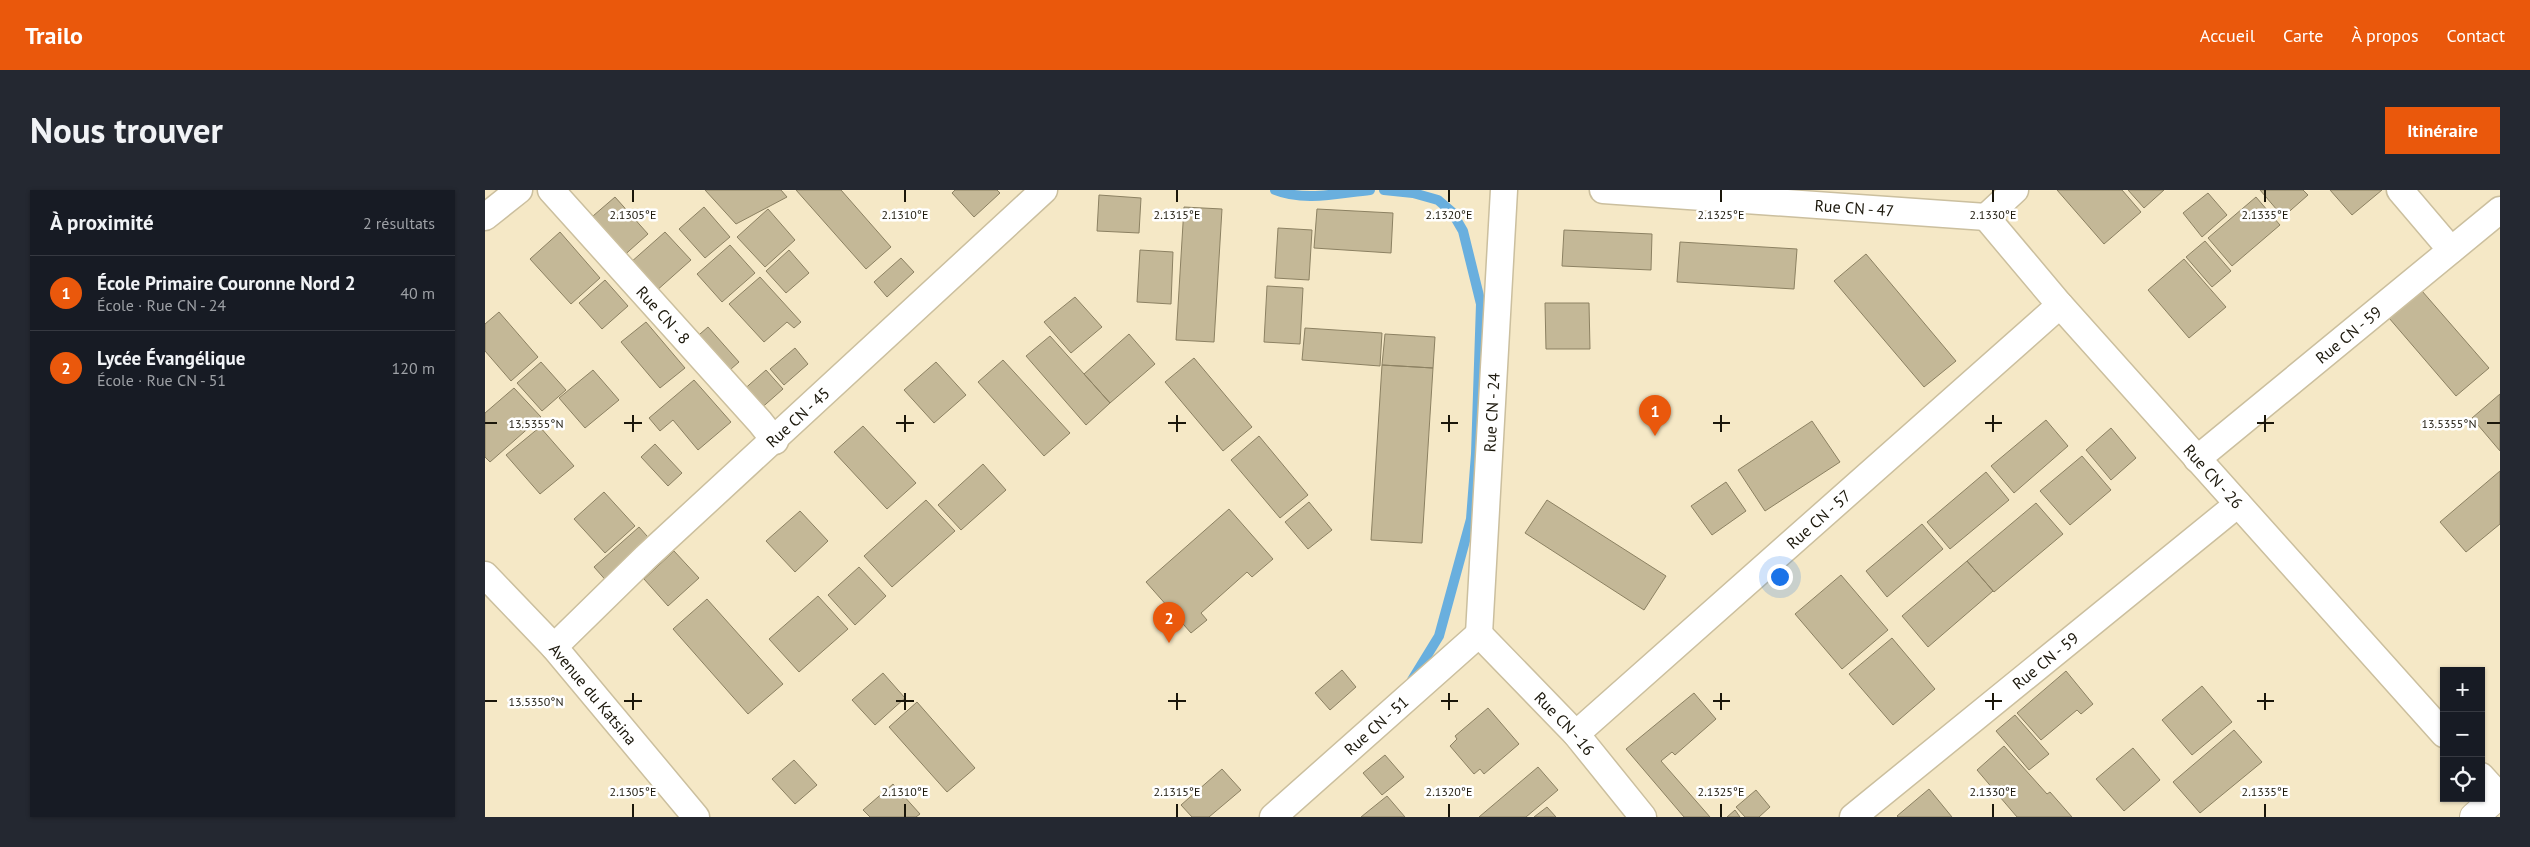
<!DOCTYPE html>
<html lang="fr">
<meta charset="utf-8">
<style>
body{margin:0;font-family:"PT Sans",sans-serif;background:#242831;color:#f1f3f6}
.controls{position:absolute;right:15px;bottom:15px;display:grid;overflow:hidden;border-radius:0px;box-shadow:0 1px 4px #0004}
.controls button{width:45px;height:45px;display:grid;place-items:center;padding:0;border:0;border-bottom:1px solid #363941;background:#171b24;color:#f1f3f6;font:25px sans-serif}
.you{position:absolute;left:1294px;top:386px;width:18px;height:18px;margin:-12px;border:4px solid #fff;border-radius:50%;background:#1a73e8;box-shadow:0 0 0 8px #1a73e833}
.badge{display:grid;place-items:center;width:32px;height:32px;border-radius:50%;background:#ea580c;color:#fff;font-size:16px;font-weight:700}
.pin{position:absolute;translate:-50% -41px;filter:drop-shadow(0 1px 2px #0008)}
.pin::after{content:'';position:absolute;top:26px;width:18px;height:15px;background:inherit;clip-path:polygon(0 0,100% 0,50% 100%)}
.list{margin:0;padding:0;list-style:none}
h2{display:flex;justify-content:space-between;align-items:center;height:65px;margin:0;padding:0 20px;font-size:21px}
h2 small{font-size:16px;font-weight:400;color:#9ea1a6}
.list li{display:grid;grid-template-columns:32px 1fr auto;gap:15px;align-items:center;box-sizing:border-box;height:75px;padding:0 20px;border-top:1px solid #363941}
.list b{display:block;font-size:19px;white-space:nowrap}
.list p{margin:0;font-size:16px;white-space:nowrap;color:#9ea1a6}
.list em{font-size:16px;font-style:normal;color:#9ea1a6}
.icon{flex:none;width:28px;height:28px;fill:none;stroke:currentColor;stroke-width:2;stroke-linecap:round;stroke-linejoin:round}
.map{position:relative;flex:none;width:2015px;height:627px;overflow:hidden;border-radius:0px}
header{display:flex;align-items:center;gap:30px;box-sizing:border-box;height:70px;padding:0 25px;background:#ea580c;color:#fff}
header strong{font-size:24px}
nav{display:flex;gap:28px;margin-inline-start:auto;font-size:18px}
.intro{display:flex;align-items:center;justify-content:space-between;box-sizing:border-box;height:120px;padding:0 30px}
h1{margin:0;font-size:35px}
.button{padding:12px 22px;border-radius:0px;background:#ea580c;color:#fff;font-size:18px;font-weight:700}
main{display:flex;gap:30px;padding:0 30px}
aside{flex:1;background:#171b24;border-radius:0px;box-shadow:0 1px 4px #0004}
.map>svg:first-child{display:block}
</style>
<header>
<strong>Trailo</strong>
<nav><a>Accueil</a><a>Carte</a><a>À propos</a><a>Contact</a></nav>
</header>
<div class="intro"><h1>Nous trouver</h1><a class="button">Itinéraire</a></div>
<main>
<aside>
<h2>À proximité<small>2 résultats</small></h2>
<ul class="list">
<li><span class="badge">1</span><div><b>École Primaire Couronne Nord 2</b><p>École · Rue CN - 24</p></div><em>40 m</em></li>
<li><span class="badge">2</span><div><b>Lycée Évangélique</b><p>École · Rue CN - 51</p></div><em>120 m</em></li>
</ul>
</aside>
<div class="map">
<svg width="2015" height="627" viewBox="0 0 2015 627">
<rect width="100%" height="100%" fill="#f5e8c6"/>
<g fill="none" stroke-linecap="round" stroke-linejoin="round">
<path stroke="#69afde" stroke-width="10" d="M 790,0 C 819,12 855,3 885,0
M 899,0 L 928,3 L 953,10 L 967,22 L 978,41 L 996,114 L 991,264 L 986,329 L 954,446 L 927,490"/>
</g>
<path fill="#c4b897" stroke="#8c8162" d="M 220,0 L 296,0 L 302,7 L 251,34 Z
M 311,0 L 356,0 L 406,57 L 381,79 Z
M 470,0 L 512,0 L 515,3 L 489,27 L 467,3 Z
M 1572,0 L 1637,0 L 1656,22 L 1619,54 Z
M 1643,0 L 1679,0 L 1659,18 Z
M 1775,0 L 1818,0 L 1823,5 L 1798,27 Z
M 1845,0 L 1897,0 L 1867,25 Z
M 1723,3 L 1742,25 L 1717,47 L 1698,23 Z
M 614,5 L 656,8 L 654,43 L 612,41 Z
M 130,7 L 163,44 L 135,69 L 101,32 Z
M 1771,7 L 1795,35 L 1747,76 L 1723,48 Z
M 219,17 L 245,47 L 220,68 L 194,39 Z
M 699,17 L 737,19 L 729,152 L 691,150 Z
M 283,19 L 310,50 L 280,77 L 252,47 Z
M 832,19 L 908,23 L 906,63 L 829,58 Z
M 793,38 L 827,40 L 824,90 L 790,88 Z
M 1079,40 L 1167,44 L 1166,80 L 1077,76 Z
M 75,42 L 115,88 L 86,114 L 45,69 Z
M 180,42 L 206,70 L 170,102 L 145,73 Z
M 1720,51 L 1746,81 L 1727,97 L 1701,67 Z
M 1195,52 L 1312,59 L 1309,99 L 1192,92 Z
M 245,55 L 270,83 L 237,112 L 212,84 Z
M 304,60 L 324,83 L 301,103 L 281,81 Z
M 655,60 L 688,62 L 686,114 L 652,112 Z
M 1381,64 L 1471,171 L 1439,197 L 1349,91 Z
M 416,68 L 429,82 L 402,107 L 389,92 Z
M 1699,69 L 1741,117 L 1704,148 L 1663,100 Z
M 275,87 L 316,132 L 309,138 L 302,132 L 279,152 L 244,114 Z
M 120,90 L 143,116 L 117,139 L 94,113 Z
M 782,96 L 818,98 L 815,154 L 779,152 Z
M 1937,101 L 2004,178 L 1971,206 L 1904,128 Z
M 590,107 L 617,137 L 586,163 L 559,132 Z
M 1060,113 L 1104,113 L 1105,159 L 1061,159 Z
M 14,122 L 53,167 L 26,191 L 0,161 L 0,134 Z
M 161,132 L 200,178 L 175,198 L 136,152 Z
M 223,137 L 254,172 L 238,186 L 207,151 Z
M 820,138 L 897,143 L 895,176 L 817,170 Z
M 644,144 L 670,174 L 625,213 L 599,184 Z
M 900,144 L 950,147 L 948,178 L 897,175 Z
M 565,146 L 625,213 L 601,235 L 541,166 Z
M 310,158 L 323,174 L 299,195 L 285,179 Z
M 709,168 L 767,237 L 738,261 L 680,192 Z
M 518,170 L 585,243 L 559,266 L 493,192 Z
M 56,172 L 81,200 L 57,221 L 32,193 Z
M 451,172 L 481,205 L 449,233 L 419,200 Z
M 897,175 L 948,178 L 937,353 L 886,350 Z
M 108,180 L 134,210 L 100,238 L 74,208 Z
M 281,180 L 298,199 L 273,221 L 256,202 Z
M 209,190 L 246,232 L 213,260 L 188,230 L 175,241 L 164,228 Z
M 29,198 L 56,227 L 5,272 L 0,267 L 0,223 Z
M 2015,204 L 2015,261 L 1987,228 Z
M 1561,230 L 1583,256 L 1529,303 L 1506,276 Z
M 1327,231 L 1355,272 L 1280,321 L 1253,280 Z
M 378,236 L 431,293 L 402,319 L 349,262 Z
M 55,237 L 89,276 L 55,304 L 21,265 Z
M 1626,238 L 1651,268 L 1626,290 L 1601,260 Z
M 774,246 L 823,305 L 795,328 L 746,270 Z
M 170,254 L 197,283 L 183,296 L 156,267 Z
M 1597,266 L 1626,300 L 1585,335 L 1555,301 Z
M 498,274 L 521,300 L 476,340 L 453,315 Z
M 2015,281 L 2015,334 L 1981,362 L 1955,332 Z
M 1501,282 L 1524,310 L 1465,359 L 1442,332 Z
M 1241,292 L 1261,321 L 1227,345 L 1206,316 Z
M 119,302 L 150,336 L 120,363 L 89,329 Z
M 441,310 L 470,341 L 407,397 L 379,366 Z
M 1062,310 L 1181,386 L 1159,420 L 1040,343 Z
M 824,312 L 847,340 L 823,359 L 800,332 Z
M 1551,313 L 1578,344 L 1509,402 L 1482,371 Z
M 744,319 L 788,369 L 767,387 L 762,382 L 716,423 L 722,430 L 706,443 L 661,392 Z
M 315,321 L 343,351 L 310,382 L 281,351 Z
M 1437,334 L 1458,359 L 1402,407 L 1381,381 Z
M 154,337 L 170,355 L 125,395 L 109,377 Z
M 189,361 L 214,388 L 183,416 L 159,389 Z
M 1482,371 L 1508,401 L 1443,457 L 1417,426 Z
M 374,377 L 401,406 L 370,435 L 343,405 Z
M 1356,385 L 1403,440 L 1357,479 L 1310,424 Z
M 333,406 L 363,439 L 314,482 L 284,449 Z
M 222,409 L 298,494 L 263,524 L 188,439 Z
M 1407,448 L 1450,499 L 1408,535 L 1364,484 Z
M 857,480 L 871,497 L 845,520 L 830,503 Z
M 1581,481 L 1608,514 L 1596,524 L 1592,520 L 1556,550 L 1532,523 Z
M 398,483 L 420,508 L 390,535 L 367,510 Z
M 1717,496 L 1747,532 L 1707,565 L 1677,530 Z
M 1209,503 L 1231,529 L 1190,565 L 1187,562 L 1176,571 L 1225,627 L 1199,627 L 1141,559 Z
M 432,512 L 490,578 L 462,602 L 404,537 Z
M 1003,518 L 1034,554 L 999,584 L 995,579 L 989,584 L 965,556 L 972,549 L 970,546 Z
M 1530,525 L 1564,564 L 1544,580 L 1511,541 Z
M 1749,540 L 1777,572 L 1715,623 L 1688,592 Z
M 1519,556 L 1562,604 L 1565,602 L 1587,627 L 1532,627 L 1492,580 Z
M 1648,558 L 1675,590 L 1639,621 L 1611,589 Z
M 900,565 L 919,587 L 897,605 L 878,583 Z
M 309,570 L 332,595 L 310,614 L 287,589 Z
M 1053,577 L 1073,600 L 1041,627 L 994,627 Z
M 737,579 L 756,600 L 724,627 L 707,627 L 696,615 Z
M 408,594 L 435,624 L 431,627 L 385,627 L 378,620 Z
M 1444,599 L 1467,627 L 1413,627 L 1412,626 Z
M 1271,600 L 1285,617 L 1274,627 L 1260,627 L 1251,617 Z
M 902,606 L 920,627 L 876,627 Z
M 1062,617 L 1071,627 L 1049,627 Z
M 1250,620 L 1255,627 L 1242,627 Z"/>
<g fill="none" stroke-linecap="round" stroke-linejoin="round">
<g stroke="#cbbf9e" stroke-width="29">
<g id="street">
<path id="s1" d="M 66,0 L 275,232 L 290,251"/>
<path id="s2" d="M 1118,0 L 1501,27"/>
<path d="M 1915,0 L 1966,60"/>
<path d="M 0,27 L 34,0"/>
<path id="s3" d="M 1501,27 L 1575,115 L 1959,544"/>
<path d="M 1501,27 L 1530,0"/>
<path id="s4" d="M 1712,269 L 2015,20"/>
<path id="s5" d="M 0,385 L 69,457 L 211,627"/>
<path id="s6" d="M 994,444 L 1019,0"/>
<path id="s7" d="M 994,444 L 1091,544 L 1158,627"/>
<path id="s8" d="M 69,457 L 161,367 L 559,0"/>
<path id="s9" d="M 1091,544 L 1575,115"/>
<path d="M 1996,586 L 2015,607"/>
<path id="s10" d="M 788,627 L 994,444"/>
<path id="s11" d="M 1368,627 L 1753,314"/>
</g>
</g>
<g stroke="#cbbf9e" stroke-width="30">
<path id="secondary" d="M 1989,627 L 2015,604"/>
</g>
<use href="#street" stroke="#fff" stroke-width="26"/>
<use href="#secondary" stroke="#fff" stroke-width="28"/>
</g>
<path fill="none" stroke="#1a160a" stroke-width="2" d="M 148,0 L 148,12M 420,0 L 420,12M 692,0 L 692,12M 964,0 L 964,12M 1236,0 L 1236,12M 1508,0 L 1508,12M 1780,0 L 1780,12M 148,225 L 148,242M 420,225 L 420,242M 692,225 L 692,242M 964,225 L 964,242M 1236,225 L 1236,242M 1508,225 L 1508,242M 1780,225 L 1780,242M 0,233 L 12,233M 139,233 L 157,233M 411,233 L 429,233M 683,233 L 701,233M 956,233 L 973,233M 1228,233 L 1245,233M 1500,233 L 1517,233M 1772,233 L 1789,233M 2002,233 L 2015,233M 148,503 L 148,520M 420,503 L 420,520M 692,503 L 692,520M 964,503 L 964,520M 1236,503 L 1236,520M 1508,503 L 1508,520M 1780,503 L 1780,520M 0,511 L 12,511M 139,511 L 157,511M 411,511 L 429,511M 683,511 L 701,511M 956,511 L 973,511M 1228,511 L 1245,511M 1500,511 L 1517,511M 1772,511 L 1789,511M 148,614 L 148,627M 420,614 L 420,627M 692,614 L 692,627M 964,614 L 964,627M 1236,614 L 1236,627M 1508,614 L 1508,627M 1780,614 L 1780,627"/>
<g text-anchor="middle" stroke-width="5" stroke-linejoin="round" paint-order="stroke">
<g font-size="16" fill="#1a160a" stroke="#fff">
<text dy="6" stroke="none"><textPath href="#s2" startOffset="252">Rue CN - 47</textPath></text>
<text dy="6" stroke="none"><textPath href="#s1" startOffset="168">Rue CN - 8</textPath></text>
<text dy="6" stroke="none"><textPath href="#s4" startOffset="196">Rue CN - 59</textPath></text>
<text dy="6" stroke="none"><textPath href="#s6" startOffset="222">Rue CN - 24</textPath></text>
<text dy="6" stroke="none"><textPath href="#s8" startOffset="335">Rue CN - 45</textPath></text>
<text dy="6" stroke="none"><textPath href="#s3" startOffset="345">Rue CN - 26</textPath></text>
<text dy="6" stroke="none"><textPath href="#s9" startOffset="324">Rue CN - 57</textPath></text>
<text dy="6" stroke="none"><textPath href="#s11" startOffset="248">Rue CN - 59</textPath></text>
<text dy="6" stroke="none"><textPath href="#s5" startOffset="161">Avenue du Katsina</textPath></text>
<text dy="6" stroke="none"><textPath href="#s7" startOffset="124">Rue CN - 16</textPath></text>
<text dy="6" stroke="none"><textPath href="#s10" startOffset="138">Rue CN - 51</textPath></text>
</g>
</g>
<g font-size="12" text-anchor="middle" fill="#1a160a" stroke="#fff" stroke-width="5" stroke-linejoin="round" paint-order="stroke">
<text x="148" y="29">2.1305°E</text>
<text x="420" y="29">2.1310°E</text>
<text x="692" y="29">2.1315°E</text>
<text x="964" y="29">2.1320°E</text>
<text x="1236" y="29">2.1325°E</text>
<text x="1508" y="29">2.1330°E</text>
<text x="1780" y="29">2.1335°E</text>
<text x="51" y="238">13.5355°N</text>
<text x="1964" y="238">13.5355°N</text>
<text x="51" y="516">13.5350°N</text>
<text x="148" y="606">2.1305°E</text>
<text x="420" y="606">2.1310°E</text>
<text x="692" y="606">2.1315°E</text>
<text x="964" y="606">2.1320°E</text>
<text x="1236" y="606">2.1325°E</text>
<text x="1508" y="606">2.1330°E</text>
<text x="1780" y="606">2.1335°E</text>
</g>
</svg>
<div class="controls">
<button>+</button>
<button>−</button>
<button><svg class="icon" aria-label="locate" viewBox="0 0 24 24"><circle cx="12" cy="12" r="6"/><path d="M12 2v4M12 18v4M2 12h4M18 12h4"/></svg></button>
</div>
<div class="you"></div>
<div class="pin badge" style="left:1170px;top:246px">1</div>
<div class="pin badge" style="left:684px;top:453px">2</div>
</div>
</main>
